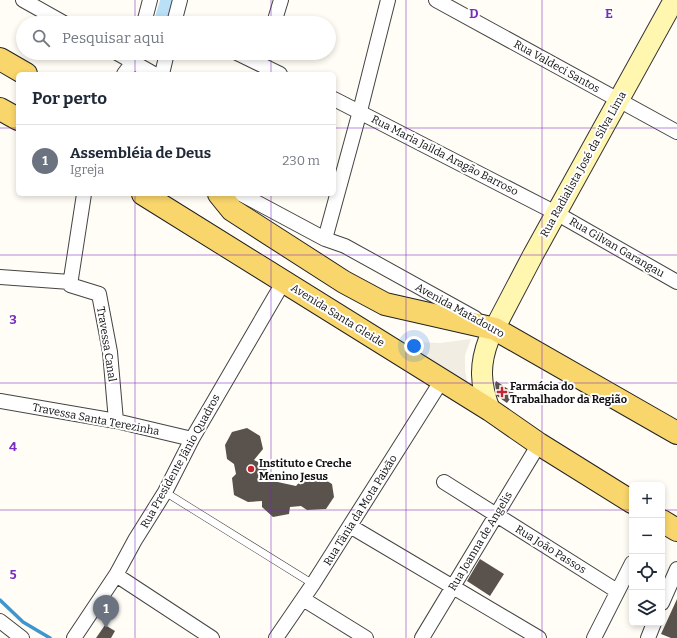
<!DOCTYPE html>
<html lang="pt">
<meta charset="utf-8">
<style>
body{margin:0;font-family:Bitter,serif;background:#f2f2f3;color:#1f2937}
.controls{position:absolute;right:12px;bottom:12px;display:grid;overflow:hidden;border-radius:6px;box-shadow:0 2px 6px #0003}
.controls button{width:36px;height:36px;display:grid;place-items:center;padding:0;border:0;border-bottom:1px solid #e0e1e3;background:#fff;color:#1f2937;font:20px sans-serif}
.you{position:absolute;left:414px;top:346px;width:14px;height:14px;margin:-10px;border:3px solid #fff;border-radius:50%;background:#1a73e8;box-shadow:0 0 0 6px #1a73e833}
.badge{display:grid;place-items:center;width:26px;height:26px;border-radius:50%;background:#c4262e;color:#fff;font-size:13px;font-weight:700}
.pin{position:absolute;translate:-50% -33px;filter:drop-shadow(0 1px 2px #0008)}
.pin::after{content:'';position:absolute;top:21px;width:14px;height:12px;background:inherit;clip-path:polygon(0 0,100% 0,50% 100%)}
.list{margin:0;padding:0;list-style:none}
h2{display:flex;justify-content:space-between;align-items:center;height:52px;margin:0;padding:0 16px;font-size:17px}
h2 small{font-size:13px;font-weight:400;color:#747a83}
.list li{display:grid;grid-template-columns:26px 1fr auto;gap:12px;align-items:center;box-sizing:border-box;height:72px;padding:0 16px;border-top:1px solid #e0e1e3}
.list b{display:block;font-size:15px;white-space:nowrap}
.list p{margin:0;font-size:13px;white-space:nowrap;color:#747a83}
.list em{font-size:13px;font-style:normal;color:#747a83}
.icon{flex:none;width:22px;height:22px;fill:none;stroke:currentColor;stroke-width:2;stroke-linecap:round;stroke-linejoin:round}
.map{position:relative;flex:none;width:677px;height:638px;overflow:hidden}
.search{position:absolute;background:#fff;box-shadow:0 2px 6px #0003;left:16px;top:16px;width:320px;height:44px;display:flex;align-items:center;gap:10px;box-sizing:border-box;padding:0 14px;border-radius:22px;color:#747a83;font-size:15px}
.panel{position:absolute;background:#fff;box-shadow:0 2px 6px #0003;left:16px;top:72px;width:320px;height:124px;border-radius:6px}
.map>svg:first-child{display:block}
</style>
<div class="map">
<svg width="677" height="638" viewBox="0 0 677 638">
<rect width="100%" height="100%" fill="#fffdf5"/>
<path fill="#f1ede2" d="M 471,339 L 465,355 L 465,370 L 469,391 L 390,341 L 440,343 Z"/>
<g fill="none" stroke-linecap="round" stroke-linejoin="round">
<path stroke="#3f96cf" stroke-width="3.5" d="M 0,600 L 23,622 L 50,638"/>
<path stroke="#b9e0f7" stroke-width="13" d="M 160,23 L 167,0"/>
</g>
<path fill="#5a524d" d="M 496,381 L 514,393 L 507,403 L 497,396 L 495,384 Z
M 247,428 L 260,436 L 263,449 L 254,460 L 266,466 L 268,474 L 273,481 L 296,486 L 304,477 L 314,473 L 332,484 L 334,497 L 326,509 L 307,510 L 301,506 L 290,507 L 289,514 L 273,517 L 262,507 L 262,501 L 248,502 L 234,495 L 232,478 L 236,474 L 234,464 L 227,459 L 225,445 L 232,432 Z
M 480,559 L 504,574 L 490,596 L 467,581 Z
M 677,599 L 677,638 L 671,638 L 661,634 Z
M 105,625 L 115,631 L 111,638 L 96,638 Z"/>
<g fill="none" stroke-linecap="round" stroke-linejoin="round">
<g stroke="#444" stroke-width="8">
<path id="lane" d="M 165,492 L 313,584"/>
</g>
<g stroke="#444" stroke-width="16">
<path id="street" d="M 23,0 L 64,23
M 436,0 L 677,132
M 144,23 L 150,0
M 174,23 L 180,0
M 274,23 L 281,0
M 117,53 L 154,74
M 237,53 L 280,74
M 124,74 L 133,62 L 135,53
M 162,74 L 167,53
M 334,99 L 556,213 L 677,282
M 84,194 L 70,285 L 99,294 L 110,352 L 116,421
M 241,194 L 325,239 L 345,246 L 475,318
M 325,239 L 360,111 L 388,0
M 0,277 L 70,282
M 0,401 L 116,421 L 192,439
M 444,482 L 617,591
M 350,526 L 539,638
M 116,575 L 212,638
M 303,599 L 366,638
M 662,603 L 677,569
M 0,621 L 22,638
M 74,638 L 116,575 L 135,540 L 165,492 L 192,439 L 284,281
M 276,638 L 313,584 L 442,380
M 422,638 L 539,444
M 594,638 L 632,563
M 648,638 L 654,623"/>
</g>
<g stroke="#333" stroke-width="22">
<path id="secondary" d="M 490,410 C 480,384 479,365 489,339 L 533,255 L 674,0"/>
</g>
<g stroke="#222" stroke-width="24">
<path id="primary" d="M 0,59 L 26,74
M 0,109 L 18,119
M 143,194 L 490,410 L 539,444 L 632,502
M 219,194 L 232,210 L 344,282 L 385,304 L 495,329 L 677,433
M 662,521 L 677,530"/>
</g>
<use href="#lane" stroke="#fff" stroke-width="7"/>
<use href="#street" stroke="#fff" stroke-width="14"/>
<use href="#secondary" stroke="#fff6b0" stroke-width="20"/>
<use href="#primary" stroke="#f9d66b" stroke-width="22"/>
</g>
<path fill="none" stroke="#7b2cbf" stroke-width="1" stroke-opacity="0.55" d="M 135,0 L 135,23M 271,0 L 271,23M 406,0 L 406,638M 542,0 L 542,638M 135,53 L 135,74M 271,53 L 271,74M 0,128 L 18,128M 334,128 L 677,128M 135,194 L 135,638M 271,194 L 271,638M 0,255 L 677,255M 0,383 L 677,383M 0,510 L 632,510M 662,510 L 677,510"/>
<g fill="#c4262e" stroke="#fff" stroke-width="1.5">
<path d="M500 386h4v4h4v4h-4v4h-4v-4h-4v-4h4z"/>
<circle cx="251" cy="469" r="4"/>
</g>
<g text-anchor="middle" stroke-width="4" stroke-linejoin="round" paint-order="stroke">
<g font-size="11" fill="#111" stroke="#fff">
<text transform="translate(557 66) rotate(29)" y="4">Rua Valdeci Santos</text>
<text transform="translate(445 155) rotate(27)" y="4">Rua Maria Jailda Aragão Barroso</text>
<text transform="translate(583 164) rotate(-61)" y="4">Rua Radialista José da Silva Lima</text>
<text transform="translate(617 247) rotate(30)" y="4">Rua Gilvan Garangau</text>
<text transform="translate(460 310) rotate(29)" y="4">Avenida Matadouro</text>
<text transform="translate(338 315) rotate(32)" y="4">Avenida Santa Gleide</text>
<text transform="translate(107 344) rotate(81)" y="4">Travessa Canal</text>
<text transform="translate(96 419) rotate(11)" y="4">Travessa Santa Terezinha</text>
<text transform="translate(180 461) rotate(-61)" y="4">Rua Presidente Jânio Quadros</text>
<text transform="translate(360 510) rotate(-58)" y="4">Rua Tânia da Mota Paixão</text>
<text transform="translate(480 541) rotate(-59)" y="4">Rua Joanna de Angelis</text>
<text transform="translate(551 549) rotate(32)" y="4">Rua João Passos</text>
</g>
<g font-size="11" font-weight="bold" fill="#111" stroke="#fff" text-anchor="start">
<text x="510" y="390">Farmácia do<tspan x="510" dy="13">Trabalhador da Região</tspan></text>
<text x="259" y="467">Instituto e Creche<tspan x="259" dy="13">Menino Jesus</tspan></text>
</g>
</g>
<g font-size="13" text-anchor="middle" font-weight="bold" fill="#7b2cbf" stroke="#fff" stroke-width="4" stroke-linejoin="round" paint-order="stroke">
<text x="474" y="18">D</text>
<text x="609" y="18">E</text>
<text x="13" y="324">3</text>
<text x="13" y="451">4</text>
<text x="13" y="579">5</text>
</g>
</svg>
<div class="controls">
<button>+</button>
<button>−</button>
<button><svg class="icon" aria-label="locate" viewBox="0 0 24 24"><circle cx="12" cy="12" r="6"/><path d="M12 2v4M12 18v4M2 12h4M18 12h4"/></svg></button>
<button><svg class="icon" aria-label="layers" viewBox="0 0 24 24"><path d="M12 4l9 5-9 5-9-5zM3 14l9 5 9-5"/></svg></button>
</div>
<div class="you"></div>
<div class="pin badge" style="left:106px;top:628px;background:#6b7280">1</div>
<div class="search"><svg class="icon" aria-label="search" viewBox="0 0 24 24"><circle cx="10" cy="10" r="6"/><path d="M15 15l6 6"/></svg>Pesquisar aqui</div>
<section class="panel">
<h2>Por perto<small></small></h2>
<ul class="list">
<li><span class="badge" style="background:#6b7280">1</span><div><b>Assembléia de Deus</b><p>Igreja</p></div><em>230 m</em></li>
</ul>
</section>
</div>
